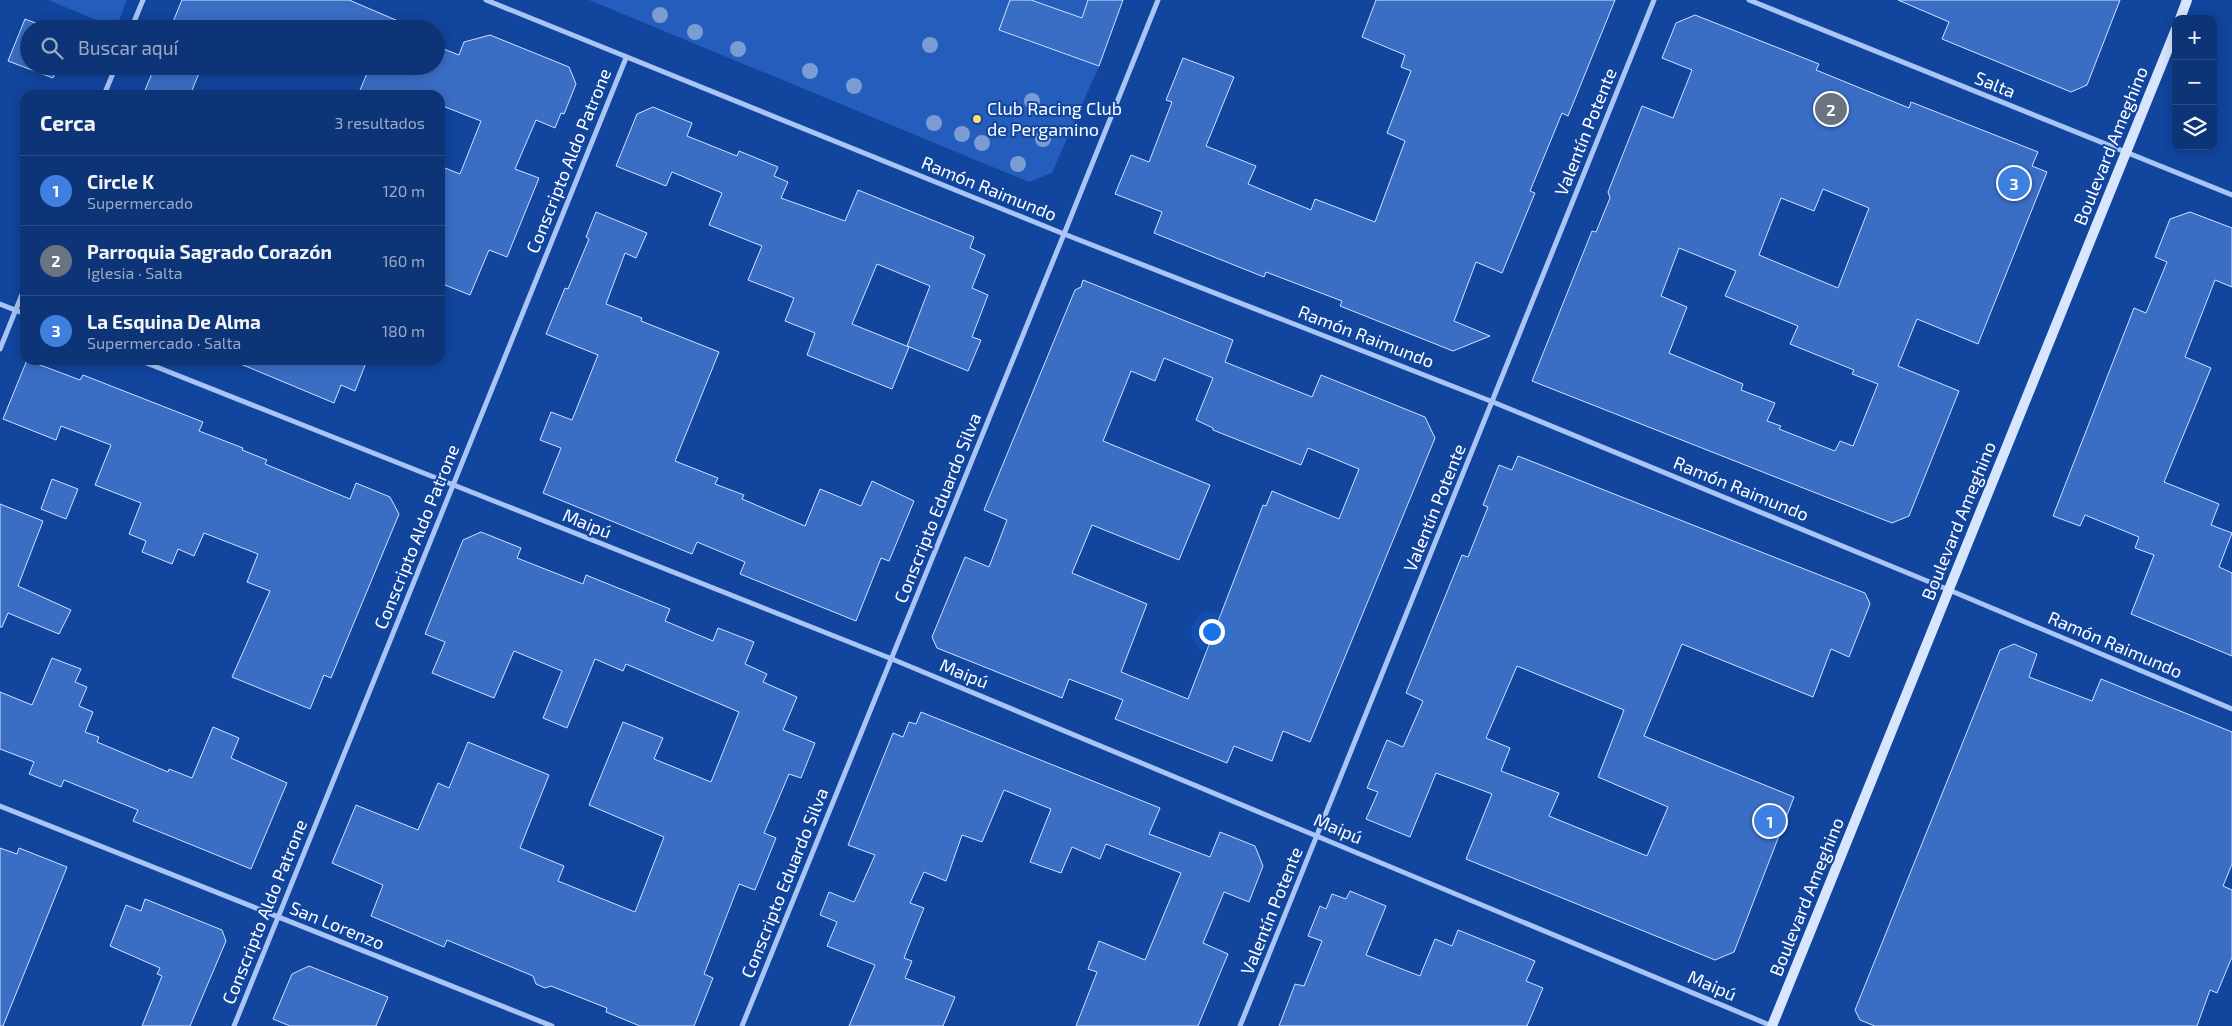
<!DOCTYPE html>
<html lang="es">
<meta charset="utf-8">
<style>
body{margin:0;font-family:"Exo 2",sans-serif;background:#1b3f7e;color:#f1f3f6}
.controls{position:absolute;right:15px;top:15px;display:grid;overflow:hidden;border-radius:10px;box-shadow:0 2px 12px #0003}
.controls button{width:45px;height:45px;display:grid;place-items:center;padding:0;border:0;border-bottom:1px solid #2d4f88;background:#0d3476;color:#f1f3f6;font:25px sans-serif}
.you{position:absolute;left:1211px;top:631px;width:18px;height:18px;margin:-12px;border:4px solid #fff;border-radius:50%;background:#1a73e8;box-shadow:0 0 0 8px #1a73e833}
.badge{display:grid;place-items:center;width:32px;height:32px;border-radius:50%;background:#ffdf6c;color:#fff;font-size:16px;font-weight:700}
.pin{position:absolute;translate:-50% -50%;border:2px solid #fff;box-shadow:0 1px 5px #0006}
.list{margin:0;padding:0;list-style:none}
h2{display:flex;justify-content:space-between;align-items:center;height:65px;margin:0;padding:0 20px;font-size:21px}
h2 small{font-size:16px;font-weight:400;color:#9aaac5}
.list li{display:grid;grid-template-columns:32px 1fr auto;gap:15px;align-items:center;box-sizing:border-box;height:70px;padding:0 20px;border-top:1px solid #2d4f88}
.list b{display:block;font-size:19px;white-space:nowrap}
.list p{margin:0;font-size:16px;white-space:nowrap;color:#9aaac5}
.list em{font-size:16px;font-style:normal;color:#9aaac5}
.icon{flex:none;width:28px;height:28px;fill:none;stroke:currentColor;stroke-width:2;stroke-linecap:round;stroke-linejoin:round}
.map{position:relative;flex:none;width:2232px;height:1026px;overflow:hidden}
.search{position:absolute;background:#0d3476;box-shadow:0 2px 12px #0003;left:20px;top:20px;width:425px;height:55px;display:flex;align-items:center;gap:12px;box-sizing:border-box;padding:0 18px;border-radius:28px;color:#9aaac5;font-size:19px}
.panel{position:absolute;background:#0d3476;box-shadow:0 2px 12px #0003;left:20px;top:90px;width:425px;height:275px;border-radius:15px}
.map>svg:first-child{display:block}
</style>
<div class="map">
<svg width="2232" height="1026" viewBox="0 0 2232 1026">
<rect width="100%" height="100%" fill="#11459e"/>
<path fill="#245dbc" d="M 48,0 L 127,0 L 116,28 Z
M 589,0 L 1010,0 L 999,31 L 1099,66 L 1052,173 L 1029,182 Z
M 1031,0 L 1088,0 L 1082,18 Z"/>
<path fill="#3a6ec5" stroke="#d1e2fe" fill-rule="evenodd" d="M 182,0 L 349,0 L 417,29 L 170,29 Z
M 1010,0 L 1031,0 L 1082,18 L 1088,0 L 1123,0 L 1099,66 L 999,30 Z
M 1376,0 L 1615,0 L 1568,116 L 1562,113 L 1530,191 L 1535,193 L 1502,273 L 1476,262 L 1454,321 L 1490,336 L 1453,351 L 1340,306 L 1342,301 L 1266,272 L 1264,277 L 1154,233 L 1162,212 L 1115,194 L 1131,155 L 1149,162 L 1172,102 L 1166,100 L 1183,58 L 1234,77 L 1206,146 L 1256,166 L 1248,184 L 1311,210 L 1315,199 L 1375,222 L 1405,141 L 1387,133 L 1411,71 L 1401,67 L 1405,55 L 1362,37 Z
M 1898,0 L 2120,0 L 2087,85 L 2071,92 L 1942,39 L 1949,22 Z
M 1695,15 L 1819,64 L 1816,70 L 1909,108 L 1911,102 L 2038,152 L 2032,166 L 2047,172 L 1978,344 L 1917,319 L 1898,366 L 1959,391 L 1909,516 L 1892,523 L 1532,381 L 1592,231 L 1596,232 L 1610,198 L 1608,192 L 1642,106 L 1673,118 L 1692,70 L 1662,58 L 1676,23 ZM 1823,189 L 1869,208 L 1838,288 L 1759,255 L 1781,198 L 1814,211 ZM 1679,248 L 1736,271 L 1725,296 L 1798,326 L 1790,344 L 1854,370 L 1852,374 L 1878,384 L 1853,446 L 1840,441 L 1835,451 L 1779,429 L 1781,426 L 1767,421 L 1775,403 L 1741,390 L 1743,384 L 1669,353 L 1687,307 L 1661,296 Z
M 25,19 L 51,29 L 29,29 L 29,66 L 58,66 L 53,78 L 8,61 Z
M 490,35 L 569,67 L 576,84 L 564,114 L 561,113 L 555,128 L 536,120 L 515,169 L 539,178 L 507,257 L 489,250 L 470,295 L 440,283 L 440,166 L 460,174 L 481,121 L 440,105 L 440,95 L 358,95 L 370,66 L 436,66 L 436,46 L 459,55 L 464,42 Z
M 155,66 L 202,66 L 190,95 L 143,95 Z
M 653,107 L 692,123 L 687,136 L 737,156 L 739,151 L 778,167 L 774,176 L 788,182 L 781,198 L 845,221 L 858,190 L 974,237 L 970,248 L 985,255 L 972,288 L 988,295 L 972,337 L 981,340 L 968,371 L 907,346 L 930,286 L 877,264 L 852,324 L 909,347 L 892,389 L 807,355 L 815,333 L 785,321 L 794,298 L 748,280 L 762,246 L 709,225 L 722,193 L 672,172 L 666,186 L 616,166 L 637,114 Z
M 596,212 L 647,233 L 636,258 L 625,253 L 606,304 L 642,318 L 641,321 L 719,352 L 675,461 L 718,478 L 715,484 L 744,495 L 742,499 L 805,526 L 820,489 L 861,506 L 872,481 L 914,501 L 889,561 L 881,558 L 856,621 L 740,574 L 745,562 L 697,542 L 692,554 L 543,493 L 561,448 L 540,440 L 551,412 L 572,420 L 598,355 L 546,334 L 565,288 L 568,289 L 589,239 L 586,237 Z
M 2190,212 L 2232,228 L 2232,287 L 2215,280 L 2185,357 L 2211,368 L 2164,482 L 2219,504 L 2211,525 L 2232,533 L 2219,567 L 2232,573 L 2232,656 L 2131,614 L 2154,555 L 2135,548 L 2139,537 L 2085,515 L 2080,526 L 2053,516 L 2134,308 L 2146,313 L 2167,262 L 2155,257 L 2170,219 Z
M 1083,280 L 1233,340 L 1225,362 L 1312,397 L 1321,375 L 1425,417 L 1435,438 L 1310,742 L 1283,731 L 1272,761 L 1234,746 L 1227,763 L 1115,719 L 1123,700 L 1069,679 L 1062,698 L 937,648 L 932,637 L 965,557 L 989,567 L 1007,520 L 984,510 L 1075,290 L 1081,287 ZM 1164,358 L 1213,378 L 1196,420 L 1213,428 L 1213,430 L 1301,465 L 1308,448 L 1359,469 L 1339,519 L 1272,491 L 1266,506 L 1263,505 L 1188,699 L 1121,672 L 1147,604 L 1072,573 L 1092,525 L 1179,560 L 1210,485 L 1103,441 L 1131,371 L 1155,381 Z
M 27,360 L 80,380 L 83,375 L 203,422 L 199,431 L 243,448 L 242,450 L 267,460 L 265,464 L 350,499 L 356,483 L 390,497 L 399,514 L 331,678 L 324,675 L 310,709 L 232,677 L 270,591 L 247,582 L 258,554 L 204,533 L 194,556 L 178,549 L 172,564 L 142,552 L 146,541 L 129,534 L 141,503 L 95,485 L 111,445 L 61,426 L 56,440 L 3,419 Z
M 231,360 L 367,360 L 355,391 L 341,385 L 334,403 Z
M 1518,456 L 1865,593 L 1870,604 L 1849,657 L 1831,649 L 1813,697 L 1682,644 L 1644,736 L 1794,797 L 1734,952 L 1715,960 L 1466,859 L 1492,794 L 1436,773 L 1410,837 L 1366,819 L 1378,792 L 1367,788 L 1387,740 L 1403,747 L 1423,701 L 1406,693 L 1462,555 L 1468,557 L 1488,507 L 1483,505 L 1499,465 L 1512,470 ZM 1517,666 L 1624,710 L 1598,777 L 1668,807 L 1647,856 L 1549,816 L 1559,793 L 1501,771 L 1510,748 L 1486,738 Z
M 52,479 L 78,489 L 66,519 L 41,509 Z
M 0,504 L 43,521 L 18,586 L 71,610 L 59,634 L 8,613 L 2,627 L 0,627 Z
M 481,532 L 521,548 L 517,558 L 583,584 L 586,575 L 670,609 L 665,621 L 713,641 L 718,628 L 754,642 L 745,664 L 767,674 L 763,682 L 797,697 L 783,730 L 815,743 L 801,778 L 789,774 L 764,833 L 776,838 L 755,890 L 739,884 L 704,974 L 713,978 L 694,1026 L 640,1026 L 606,1012 L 607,1008 L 551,986 L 545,988 L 536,984 L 533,976 L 447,940 L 444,947 L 371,916 L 383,885 L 332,863 L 356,805 L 418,830 L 438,783 L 449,788 L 468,742 L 549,775 L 520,848 L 564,866 L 558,881 L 635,912 L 664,837 L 589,805 L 623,722 L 663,738 L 654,759 L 711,782 L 739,712 L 626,664 L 623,671 L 595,659 L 567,728 L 543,718 L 562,671 L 514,651 L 494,698 L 432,673 L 445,642 L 425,634 L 463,540 Z
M 2014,644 L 2037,654 L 2029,677 L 2092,701 L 2101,679 L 2232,732 L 2232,864 L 2223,886 L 2232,890 L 2232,957 L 2217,993 L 2210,990 L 2197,1026 L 1875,1026 L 1860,1020 L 1855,1010 L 2000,650 Z
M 52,658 L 81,669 L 75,682 L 87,687 L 79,706 L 93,712 L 85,732 L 99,737 L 97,742 L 168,772 L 169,769 L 192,778 L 213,727 L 239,738 L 231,758 L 287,783 L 251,869 L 133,821 L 138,810 L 64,780 L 61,787 L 29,774 L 34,762 L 0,749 L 0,692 L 32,705 Z
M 921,712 L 1160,808 L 1149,834 L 1210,857 L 1220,832 L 1255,846 L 1263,866 L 1249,902 L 1224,892 L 1203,943 L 1228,954 L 1198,1026 L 1076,1026 L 1097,972 L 1088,969 L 1099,941 L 1145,960 L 1181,873 L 1106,844 L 1100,859 L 1072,847 L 1061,873 L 1030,862 L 1051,809 L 1004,790 L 982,842 L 962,835 L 946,881 L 924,872 L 910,903 L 924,908 L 904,958 L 912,961 L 905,978 L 955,997 L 943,1026 L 849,1026 L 875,965 L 827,946 L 837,922 L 820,915 L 829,892 L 854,902 L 875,855 L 848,845 L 893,733 L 903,737 L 909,722 L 916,724 Z
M 0,848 L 17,854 L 19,848 L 67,867 L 3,1026 L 0,1026 Z
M 1350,891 L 1386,906 L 1366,955 L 1420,976 L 1435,939 L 1452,946 L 1458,930 L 1535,961 L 1526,981 L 1543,988 L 1527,1026 L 1279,1026 L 1295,984 L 1304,986 L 1322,941 L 1308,936 L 1320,906 L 1326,909 L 1332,894 L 1346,899 Z
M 145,899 L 222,930 L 226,941 L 190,1026 L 142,1026 L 162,976 L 157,974 L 160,968 L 110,946 L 126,905 L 141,911 Z
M 309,966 L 388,997 L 376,1026 L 290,1026 L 273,1019 L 292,974 Z"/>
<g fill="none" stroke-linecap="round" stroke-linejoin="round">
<path stroke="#a8c5f5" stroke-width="5" d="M 486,0 L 1064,234 L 1493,402 L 1949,590 L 2232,709
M 1749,0 L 2232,195
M 131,29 L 143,0
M 104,95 L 116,66
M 0,304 L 25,314
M 0,349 L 25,287
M 139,360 L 892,659 L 1772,1026
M 0,806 L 552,1026
M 234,1026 L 626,58
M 742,1026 L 1064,234 L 1158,0
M 1240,1026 L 1654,0"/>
<path stroke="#d8e6fd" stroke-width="10" d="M 2180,19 L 2187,0
M 1772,1026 L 2176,29"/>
</g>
<g fill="#7b9bd3">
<circle cx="660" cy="15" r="8"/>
<circle cx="695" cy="32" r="8"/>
<circle cx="930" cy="45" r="8"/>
<circle cx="738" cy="49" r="8"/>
<circle cx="810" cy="71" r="8"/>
<circle cx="854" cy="86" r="8"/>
<circle cx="1032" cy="101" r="8"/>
<circle cx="934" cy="123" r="8"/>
<circle cx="962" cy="134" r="8"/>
<circle cx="1043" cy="139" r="8"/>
<circle cx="982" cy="143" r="8"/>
<circle cx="1018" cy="164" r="8"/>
</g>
<circle fill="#ffdf6c" stroke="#11459e" stroke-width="2" cx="977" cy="119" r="5"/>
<g text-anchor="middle" stroke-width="4" stroke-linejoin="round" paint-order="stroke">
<g font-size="18" fill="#fff" stroke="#11459e">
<text transform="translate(1995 85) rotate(22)" y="6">Salta</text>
<text transform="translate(1586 132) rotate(-68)" y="6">Valentín Potente</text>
<text transform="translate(2111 146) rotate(-68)" y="6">Boulevard Ameghino</text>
<text transform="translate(569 161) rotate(-68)" y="6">Conscripto Aldo Patrone</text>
<text transform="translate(989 189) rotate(22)" y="6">Ramón Raimundo</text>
<text transform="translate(1366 337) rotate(21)" y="6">Ramón Raimundo</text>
<text transform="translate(1741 489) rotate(22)" y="6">Ramón Raimundo</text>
<text transform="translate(938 508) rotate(-68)" y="6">Conscripto Eduardo Silva</text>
<text transform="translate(1435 508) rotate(-68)" y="6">Valentín Potente</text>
<text transform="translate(1959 521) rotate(-68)" y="6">Boulevard Ameghino</text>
<text transform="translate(587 524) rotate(22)" y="6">Maipú</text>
<text transform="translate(417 537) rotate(-68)" y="6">Conscripto Aldo Patrone</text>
<text transform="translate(2115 645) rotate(23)" y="6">Ramón Raimundo</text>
<text transform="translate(964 674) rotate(22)" y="6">Maipú</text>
<text transform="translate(1338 829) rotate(23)" y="6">Maipú</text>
<text transform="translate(785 883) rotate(-68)" y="6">Conscripto Eduardo Silva</text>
<text transform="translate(1807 897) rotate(-68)" y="6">Boulevard Ameghino</text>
<text transform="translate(1272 911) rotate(-68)" y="6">Valentín Potente</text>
<text transform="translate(265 912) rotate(-68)" y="6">Conscripto Aldo Patrone</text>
<text transform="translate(337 926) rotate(22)" y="6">San Lorenzo</text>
<text transform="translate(1712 986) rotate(23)" y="6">Maipú</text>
</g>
<g font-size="18" fill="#fff" stroke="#11459e" text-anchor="start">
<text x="987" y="115">Club Racing Club<tspan x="987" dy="21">de Pergamino</tspan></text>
</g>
</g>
</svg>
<div class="controls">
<button>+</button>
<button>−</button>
<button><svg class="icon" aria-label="layers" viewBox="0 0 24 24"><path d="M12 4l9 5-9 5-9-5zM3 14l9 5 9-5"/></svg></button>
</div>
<div class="you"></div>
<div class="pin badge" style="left:1770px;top:821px;background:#3f7fe0">1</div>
<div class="pin badge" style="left:1831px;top:109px;background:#6b7280">2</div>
<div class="pin badge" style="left:2014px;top:183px;background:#3f7fe0">3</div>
<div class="search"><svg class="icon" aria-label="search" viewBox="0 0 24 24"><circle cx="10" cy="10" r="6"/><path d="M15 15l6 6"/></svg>Buscar aquí</div>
<section class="panel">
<h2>Cerca<small>3 resultados</small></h2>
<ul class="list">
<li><span class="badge" style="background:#3f7fe0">1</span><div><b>Circle K</b><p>Supermercado</p></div><em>120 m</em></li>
<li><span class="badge" style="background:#6b7280">2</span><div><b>Parroquia Sagrado Corazón</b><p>Iglesia · Salta</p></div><em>160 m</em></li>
<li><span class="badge" style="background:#3f7fe0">3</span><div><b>La Esquina De Alma</b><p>Supermercado · Salta</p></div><em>180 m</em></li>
</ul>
</section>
</div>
